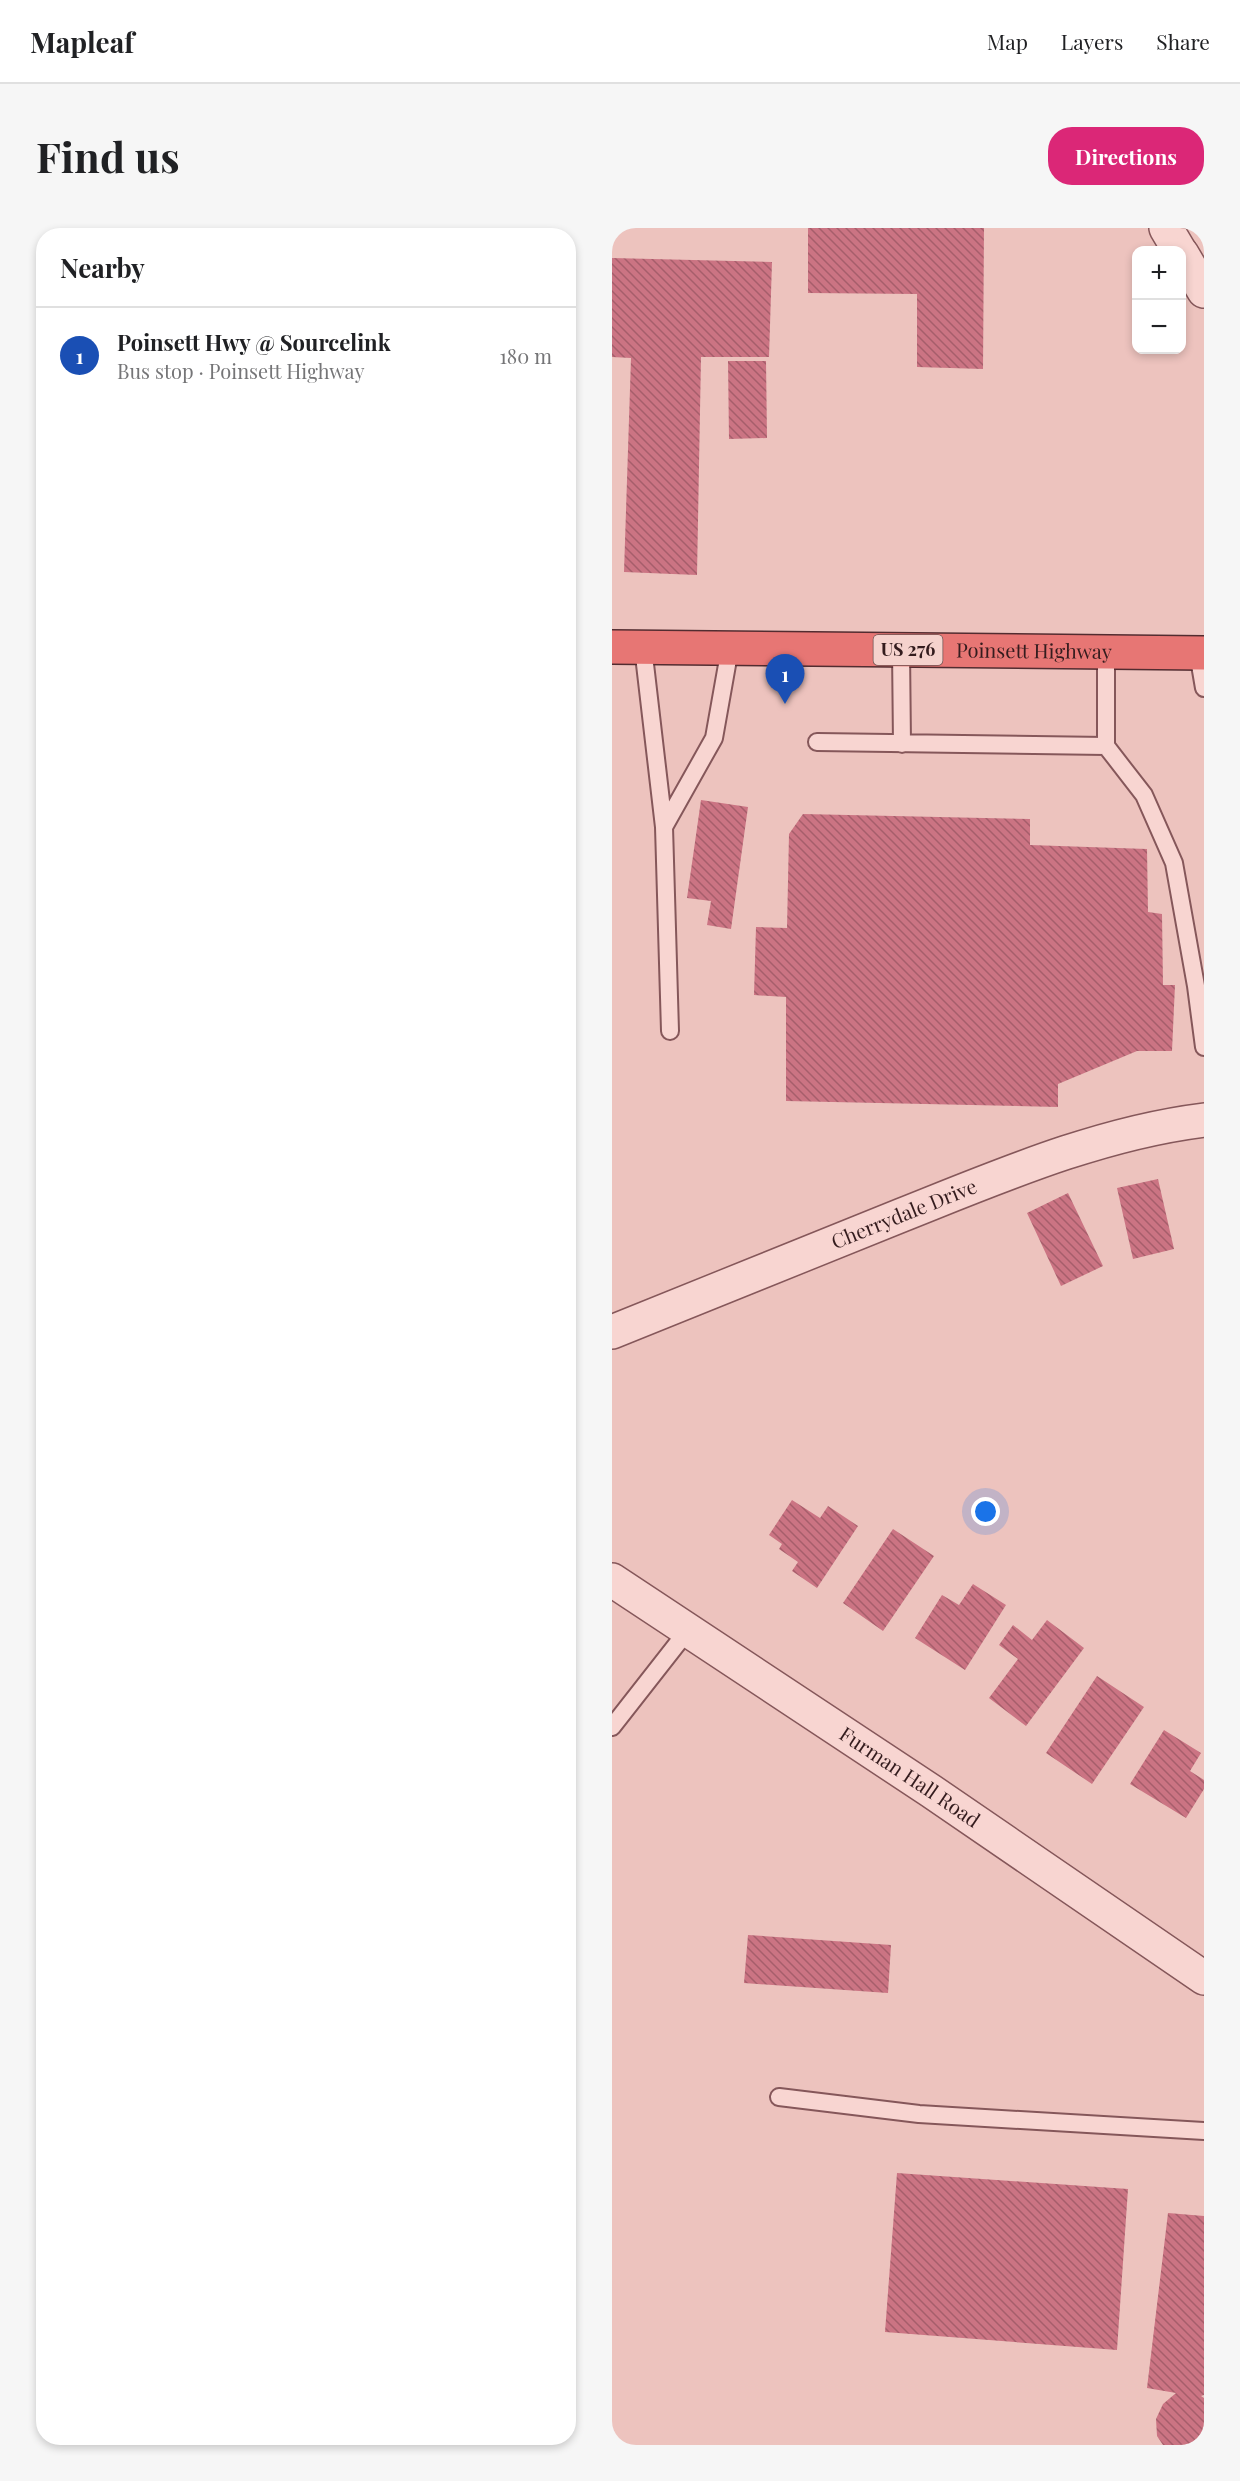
<!DOCTYPE html>
<meta charset="utf-8">
<style>
body{margin:0;font-family:"Playfair Display",serif;background:#f6f6f6;color:#202124}
.controls{position:absolute;right:18px;top:18px;display:grid;overflow:hidden;border-radius:12px;box-shadow:0 3px 9px #0003}
.controls button{width:54px;height:54px;display:grid;place-items:center;padding:0;border:0;border-bottom:2px solid #e0e0e0;background:#fff;color:#202124;font:30px sans-serif}
.you{position:absolute;left:374px;top:1284px;width:21px;height:21px;margin:-15px;border:4px solid #fff;border-radius:50%;background:#1a73e8;box-shadow:0 0 0 9px #1a73e833}
.badge{display:grid;place-items:center;width:39px;height:39px;border-radius:50%;background:#db2777;color:#fff;font-size:20px;font-weight:700}
.pin{position:absolute;translate:-50% -50px;filter:drop-shadow(0 2px 3px #0008)}
.pin::after{content:'';position:absolute;top:32px;width:21px;height:18px;background:inherit;clip-path:polygon(0 0,100% 0,50% 100%)}
.list{margin:0;padding:0;list-style:none}
h2{display:flex;justify-content:space-between;align-items:center;height:78px;margin:0;padding:0 24px;font-size:26px}
h2 small{font-size:20px;font-weight:400;color:#757577}
.list li{display:grid;grid-template-columns:39px 1fr auto;gap:18px;align-items:center;box-sizing:border-box;height:96px;padding:0 24px;border-top:2px solid #e0e0e0}
.list b{display:block;font-size:22px;white-space:nowrap}
.list p{margin:0;font-size:20px;white-space:nowrap;color:#757577}
.list em{font-size:20px;font-style:normal;color:#757577}
.map{position:relative;flex:none;width:592px;height:2217px;overflow:hidden;border-radius:24px}
header{display:flex;align-items:center;gap:36px;box-sizing:border-box;height:84px;padding:0 30px;background:#fff;border-bottom:2px solid #e0e0e0}
header strong{font-size:28px}
nav{display:flex;gap:33px;margin-inline-start:auto;font-size:21px}
.intro{display:flex;align-items:center;justify-content:space-between;box-sizing:border-box;height:144px;padding:0 36px}
h1{margin:0;font-size:42px}
.button{padding:15px 27px;border-radius:24px;background:#db2777;color:#fff;font-size:21px;font-weight:700}
main{display:flex;gap:36px;padding:0 36px}
aside{flex:1;background:#fff;border-radius:24px;box-shadow:0 3px 9px #0003}
.map>svg:first-child{display:block}
</style>
<header>
<strong>Mapleaf</strong>
<nav><a>Map</a><a>Layers</a><a>Share</a></nav>
</header>
<div class="intro"><h1>Find us</h1><a class="button">Directions</a></div>
<main>
<aside>
<h2>Nearby<small></small></h2>
<ul class="list">
<li><span class="badge" style="background:#1a4fb4">1</span><div><b>Poinsett Hwy @ Sourcelink</b><p>Bus stop · Poinsett Highway</p></div><em>180 m</em></li>
</ul>
</aside>
<div class="map">
<svg width="592" height="2217" viewBox="0 0 592 2217">
<defs>
<pattern id="building-back-hatch" width="6" height="6" patternUnits="userSpaceOnUse" patternTransform="scale(1.5)"><rect width="6" height="6" fill="#cb7483"/><path d="M-1 5l2 2M0 0l6 6M5-1l2 2" fill="none" stroke="#a65e6b"/></pattern>
</defs>
<rect width="100%" height="100%" fill="#edc3be"/>
<path fill="url(#building-back-hatch)" d="M 196,0 L 372,0 L 371,141 L 305,139 L 305,66 L 196,65 Z
M 0,30 L 160,34 L 157,129 L 89,129 L 85,347 L 12,344 L 19,130 L 0,129 Z
M 116,133 L 154,133 L 155,210 L 117,211 Z
M 89,572 L 136,579 L 119,701 L 95,697 L 99,673 L 75,670 Z
M 191,586 L 418,591 L 418,617 L 535,621 L 536,684 L 550,686 L 551,757 L 563,757 L 560,823 L 525,823 L 446,856 L 446,879 L 174,873 L 174,769 L 142,767 L 144,699 L 175,700 L 177,606 Z
M 546,951 L 562,1021 L 521,1031 L 505,960 Z
M 456,965 L 491,1038 L 449,1058 L 415,985 Z
M 180,1272 L 208,1290 L 216,1278 L 246,1298 L 205,1360 L 180,1343 L 186,1334 L 167,1321 L 170,1316 L 157,1307 Z
M 281,1301 L 322,1328 L 271,1403 L 231,1375 Z
M 361,1356 L 394,1377 L 353,1442 L 303,1410 L 330,1367 L 347,1377 Z
M 435,1392 L 472,1420 L 414,1498 L 377,1470 L 406,1431 L 387,1417 L 401,1397 L 420,1412 Z
M 485,1448 L 532,1479 L 480,1556 L 434,1525 Z
M 552,1502 L 589,1525 L 578,1543 L 592,1552 L 592,1561 L 574,1590 L 518,1556 Z
M 136,1707 L 279,1717 L 276,1765 L 132,1755 Z
M 285,1945 L 516,1961 L 505,2122 L 273,2104 Z
M 556,1985 L 592,1988 L 592,2167 L 589,2168 L 592,2170 L 592,2217 L 551,2217 L 545,2208 L 544,2191 L 551,2176 L 564,2165 L 535,2160 Z"/>
<g fill="none" stroke-linecap="round" stroke-linejoin="round">
<g stroke="#85575a" stroke-width="20">
<path id="service" d="M 31,419 L 52,599 L 58,803
M 289,422 L 290,516
M 494,424 L 494,518
M 586,425 L 592,460
M 205,514 L 494,518 L 532,567 L 562,635 L 584,758 L 592,819
M 52,599 L 102,510 L 118,420
M 0,1499 L 76,1402
M 167,1869 L 307,1886 L 592,1903"/>
</g>
<g stroke="#85575a" stroke-width="36">
<g id="minor">
<path d="M 554,0 L 567,22"/>
<path d="M 570,26 L 592,63"/>
<path id="s1" d="M 0,1104 C 97,1065 193,1026 290,987 C 388,948 487,905 592,892"/>
<path id="s2" d="M 0,1352 L 319,1563 L 592,1750"/>
</g>
</g>
<g stroke="#522c30" stroke-width="36">
<g id="trunk">
<path id="s3" d="M 0,419 L 592,425"/>
</g>
</g>
<use href="#service" stroke="#f8d5d1" stroke-width="16"/>
<use href="#minor" stroke="#f8d5d1" stroke-width="33"/>
<use href="#trunk" stroke="#e77674" stroke-width="33"/>
</g>
<g text-anchor="middle" stroke-width="6" stroke-linejoin="round" paint-order="stroke">
<rect fill="#f5d2cd" stroke="#6e5352" stroke-width="1.5" x="261.5" y="407" width="69" height="30" rx="4.5"/>
<g font-size="18" font-weight="bold" fill="#341c1e">
<text x="296" y="428">US 276</text>
</g>
<g font-size="20" fill="#341c1e" stroke="#f5d2cd">
<text dy="7" stroke="none"><textPath href="#s3" startOffset="422">Poinsett Highway</textPath></text>
<text dy="7" stroke="none"><textPath href="#s1" startOffset="315">Cherrydale Drive</textPath></text>
<text dy="7" stroke="none"><textPath href="#s2" startOffset="357">Furman Hall Road</textPath></text>
</g>
</g>
</svg>
<div class="controls">
<button>+</button>
<button>−</button>
</div>
<div class="you"></div>
<div class="pin badge" style="left:173px;top:476px;background:#1a4fb4">1</div>
</div>
</main>
